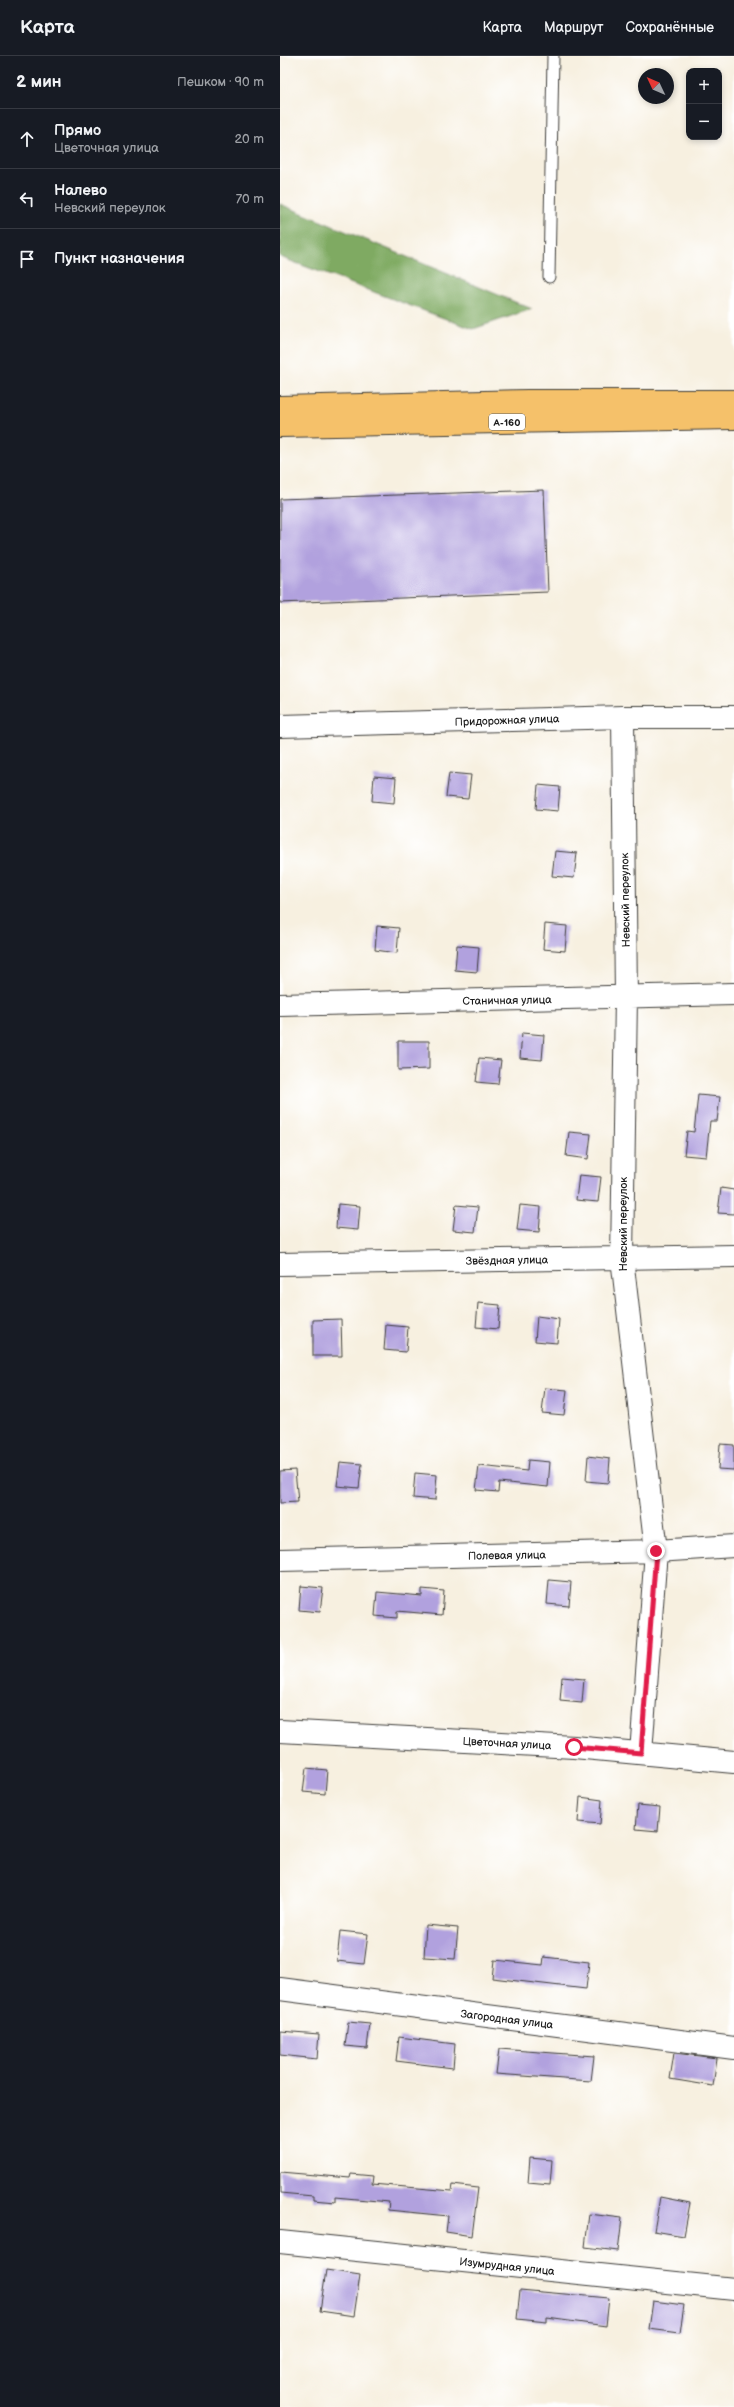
<!DOCTYPE html>
<html lang="ru">
<meta charset="utf-8">
<style>
body{margin:0;font-family:"Balsamiq Sans",sans-serif;background:#20242c;color:#f1f3f6}
.controls{position:absolute;right:12px;top:12px;display:grid;overflow:hidden;border-radius:8px;box-shadow:0 2px 6px #0003}
.controls button{width:36px;height:36px;display:grid;place-items:center;padding:0;border:0;border-bottom:1px solid #363941;background:#171b24;color:#f1f3f6;font:20px sans-serif}
.compass{position:absolute;left:358px;top:12px;width:36px;height:36px;border-radius:50%;background:#171b24;box-shadow:0 2px 6px #0003;rotate:314deg}
.stop{position:absolute;width:12px;height:12px;margin:-9px;border:3px solid #e11d48;border-radius:50%;background:#fff}
.stop.end{background:#e11d48;border-color:#fff;box-shadow:0 1px 4px #0008}
.list{margin:0;padding:0;list-style:none}
h2{display:flex;justify-content:space-between;align-items:center;height:52px;margin:0;padding:0 16px;font-size:17px}
h2 small{font-size:13px;font-weight:400;color:#9ea1a6}
.list li{display:grid;grid-template-columns:26px 1fr auto;gap:12px;align-items:center;box-sizing:border-box;height:60px;padding:0 16px;border-top:1px solid #363941}
.list b{display:block;font-size:15px;white-space:nowrap}
.list p{margin:0;font-size:13px;white-space:nowrap;color:#9ea1a6}
.list em{font-size:13px;font-style:normal;color:#9ea1a6}
.icon{flex:none;width:22px;height:22px;fill:none;stroke:currentColor;stroke-width:2;stroke-linecap:round;stroke-linejoin:round}
.map{position:relative;flex:none;width:454px;height:2351px;overflow:hidden}
header{display:flex;align-items:center;gap:24px;box-sizing:border-box;height:56px;padding:0 20px;background:#171b24;border-bottom:1px solid #363941}
header strong{font-size:19px}
nav{display:flex;gap:22px;margin-inline-start:auto;font-size:14px}
main{display:flex}
aside{flex:1;background:#171b24}
.map>svg:first-child{display:block}
</style>
<header>
<strong>Карта</strong>
<nav><a>Карта</a><a>Маршрут</a><a>Сохранённые</a></nav>
</header>
<main>
<aside>
<h2>2 мин<small>Пешком · 90 m</small></h2>
<ul class="list">
<li><svg class="icon" aria-label="ahead" viewBox="0 0 24 24"><path d="M12 20V5M6 11l6-6 6 6"/></svg><div><b>Прямо</b><p>Цветочная улица</p></div><em>20 m</em></li>
<li><svg class="icon" aria-label="left" viewBox="0 0 24 24"><path d="M17 20v-9H6M10 6l-5 5 5 5"/></svg><div><b>Налево</b><p>Невский переулок</p></div><em>70 m</em></li>
<li><svg class="icon" aria-label="arrive" viewBox="0 0 24 24"><path d="M6 21V4h12l-3 4 3 4H6"/></svg><div><b>Пункт назначения</b></div></li>
</ul>
</aside>
<div class="map">
<svg width="454" height="2351" viewBox="0 0 454 2351">
<rect width="100%" height="100%" fill="#fff"/>
<filter id="ink" filterUnits="userSpaceOnUse"><feTurbulence type="fractalNoise" baseFrequency=".025" numOctaves="2"/><feDisplacementMap in="SourceGraphic" scale="8" xChannelSelector="R" yChannelSelector="G"/><feConvolveMatrix kernelMatrix="1 2 1 2 8 2 1 2 1" color-interpolation-filters="sRGB"/></filter>
<filter id="wash" filterUnits="userSpaceOnUse"><feTurbulence type="fractalNoise" baseFrequency=".012" numOctaves="4" result="noise"/><feDisplacementMap in="SourceGraphic" scale="16" xChannelSelector="R" yChannelSelector="G"/><feGaussianBlur stdDeviation="0.9" result="paint"/><feColorMatrix in="noise" values="0 0 0 0 0 0 0 0 0 0 0 0 0 0 0 0 0 1.4 0 .05"/><feComposite in="paint" operator="in"/></filter>
<g filter="url(#wash)">
<rect width="100%" height="100%" fill="#f7f0e0"/>
<path fill="#7faa62" stroke="#4e633f" d="M 0,148 L 252,253 L 193,273 L 0,201 Z"/>
<g id="blocks">
<path fill="#b1a1de" d="M 264,434 L 268,536 L 0,547 L 0,443 Z
M 169,717 L 191,719 L 188,743 L 166,741 Z
M 94,720 L 116,722 L 114,747 L 92,745 Z
M 258,729 L 280,731 L 278,755 L 256,753 Z
M 275,795 L 297,797 L 294,822 L 272,820 Z
M 265,868 L 287,870 L 285,895 L 263,893 Z
M 97,870 L 119,872 L 117,897 L 95,894 Z
M 177,889 L 199,891 L 197,916 L 175,914 Z
M 242,977 L 264,979 L 262,1004 L 240,1002 Z
M 118,985 L 149,985 L 149,1013 L 118,1014 Z
M 199,1002 L 221,1004 L 218,1028 L 196,1026 Z
M 418,1039 L 440,1041 L 437,1065 L 430,1065 L 426,1101 L 404,1099 L 407,1075 L 414,1076 Z
M 289,1076 L 311,1078 L 308,1103 L 286,1100 Z
M 299,1119 L 321,1121 L 318,1146 L 296,1144 Z
M 441,1132 L 454,1134 L 454,1158 L 438,1157 Z
M 58,1148 L 80,1150 L 78,1174 L 56,1172 Z
M 176,1149 L 198,1151 L 195,1176 L 173,1174 Z
M 240,1149 L 261,1151 L 259,1176 L 237,1174 Z
M 198,1247 L 220,1249 L 218,1273 L 196,1271 Z
M 257,1260 L 279,1263 L 277,1287 L 255,1285 Z
M 61,1263 L 62,1300 L 33,1300 L 33,1264 Z
M 106,1269 L 128,1271 L 126,1296 L 104,1294 Z
M 265,1332 L 287,1334 L 284,1359 L 262,1357 Z
M 440,1388 L 454,1389 L 454,1414 L 438,1413 Z
M 308,1400 L 330,1403 L 328,1427 L 306,1425 Z
M 248,1404 L 270,1406 L 268,1431 L 219,1426 L 218,1436 L 196,1434 L 199,1410 L 247,1415 Z
M 60,1406 L 82,1408 L 79,1432 L 57,1430 Z
M 15,1414 L 18,1446 L 0,1447 L 0,1415 Z
M 135,1417 L 157,1419 L 155,1444 L 133,1442 Z
M 269,1524 L 291,1526 L 289,1550 L 267,1548 Z
M 21,1530 L 43,1532 L 40,1556 L 19,1554 Z
M 142,1533 L 164,1535 L 162,1559 L 117,1555 L 117,1562 L 95,1560 L 97,1536 L 142,1540 Z
M 282,1621 L 304,1623 L 302,1647 L 280,1645 Z
M 26,1712 L 47,1714 L 45,1738 L 23,1736 Z
M 300,1741 L 322,1744 L 320,1768 L 298,1766 Z
M 358,1749 L 380,1751 L 378,1775 L 356,1773 Z
M 146,1869 L 178,1872 L 175,1903 L 144,1901 Z
M 60,1875 L 88,1878 L 84,1908 L 57,1905 Z
M 264,1901 L 309,1906 L 306,1933 L 212,1922 L 214,1904 L 263,1909 Z
M 68,1966 L 90,1968 L 87,1992 L 65,1990 Z
M 0,1975 L 39,1978 L 37,2003 L 0,1999 Z
M 119,1981 L 175,1988 L 173,2012 L 116,2005 Z
M 219,1993 L 314,2000 L 311,2025 L 216,2018 Z
M 394,1997 L 437,2002 L 433,2030 L 390,2023 Z
M 250,2102 L 272,2104 L 270,2129 L 248,2127 Z
M 0,2116 L 70,2122 L 71,2118 L 93,2120 L 92,2128 L 172,2135 L 173,2129 L 198,2132 L 192,2180 L 166,2176 L 168,2160 L 108,2154 L 109,2146 L 55,2141 L 55,2146 L 33,2144 L 33,2140 L 0,2137 Z
M 380,2141 L 410,2147 L 404,2180 L 374,2175 Z
M 309,2158 L 342,2162 L 338,2195 L 305,2191 Z
M 46,2214 L 80,2219 L 74,2260 L 40,2255 Z
M 240,2234 L 329,2242 L 326,2270 L 267,2262 L 267,2266 L 237,2263 Z
M 373,2245 L 404,2249 L 400,2277 L 369,2273 Z"/>
</g>
</g>
<g filter="url(#ink)">
<use href="#blocks" fill-opacity="0" stroke="#3d3c39" stroke-width="1"/>
<g fill="none" stroke-linecap="round" stroke-linejoin="round">
<g stroke="#3d3c39" stroke-width="13">
<path id="service" d="M 269,221 L 273,0"/>
</g>
<g stroke="#3d3c39" stroke-width="24">
<path id="minor" d="M 343,661 L 346,941 L 342,1202 L 376,1495 L 361,1697
M 0,670 L 343,661 L 454,661
M 0,949 L 454,938
M 0,1208 L 454,1200
M 0,1504 L 376,1495 L 454,1490
M 0,1675 L 294,1691 L 454,1706
M 0,1933 L 454,1992
M 0,2186 L 454,2233"/>
</g>
<g stroke="#3d3c39" stroke-width="24">
<path id="trunk" d="M 0,351 L 248,345 L 454,345
M 0,370 L 454,362"/>
</g>
<use href="#service" stroke="#fff" stroke-width="11"/>
<use href="#minor" stroke="#fff" stroke-width="22"/>
<use href="#trunk" stroke="#f5c16b" stroke-width="22"/>
</g>
</g>
<g fill="none" stroke-linecap="round" stroke-linejoin="round" filter="url(#ink)">
<path stroke="#e11d48" stroke-width="5" d="M 294,1691 L 361,1697 L 376,1495"/>
</g>
<g text-anchor="middle" stroke-width="3.5" stroke-linejoin="round" paint-order="stroke">
<rect fill="#fff" stroke="#606060" stroke-width="1" x="209" y="358" width="36" height="16" rx="3"/>
<g font-size="10" font-weight="bold" fill="#1c1c1c">
<text x="227" y="370">А-160</text>
</g>
<g font-size="11" fill="#1c1c1c" stroke="#fff">
<text transform="translate(227 664) rotate(-2)" y="4">Придорожная улица</text>
<text transform="translate(345 844) rotate(-91)" y="4">Невский переулок</text>
<text transform="translate(227 944) rotate(-1)" y="4">Станичная улица</text>
<text transform="translate(343 1168) rotate(-90)" y="4">Невский переулок</text>
<text transform="translate(227 1204) rotate(-1)" y="4">Звёздная улица</text>
<text transform="translate(227 1499) rotate(-1)" y="4">Полевая улица</text>
<text transform="translate(227 1687) rotate(3)" y="4">Цветочная улица</text>
<text transform="translate(227 1963) rotate(7)" y="4">Загородная улица</text>
<text transform="translate(227 2210) rotate(6)" y="4">Изумрудная улица</text>
</g>
</g>
</svg>
<div class="controls">
<button>+</button>
<button>−</button>
</div>
<svg class="compass" viewBox="-18 -18 36 36"><path d="M0-13l5 13h-10z" fill="#e53935"/><path d="M0 13l5-13h-10z" fill="#9ea1a6"/></svg>
<div class="stop" style="left:294px;top:1691px"></div>
<div class="stop end" style="left:376px;top:1495px"></div>
</div>
</main>
